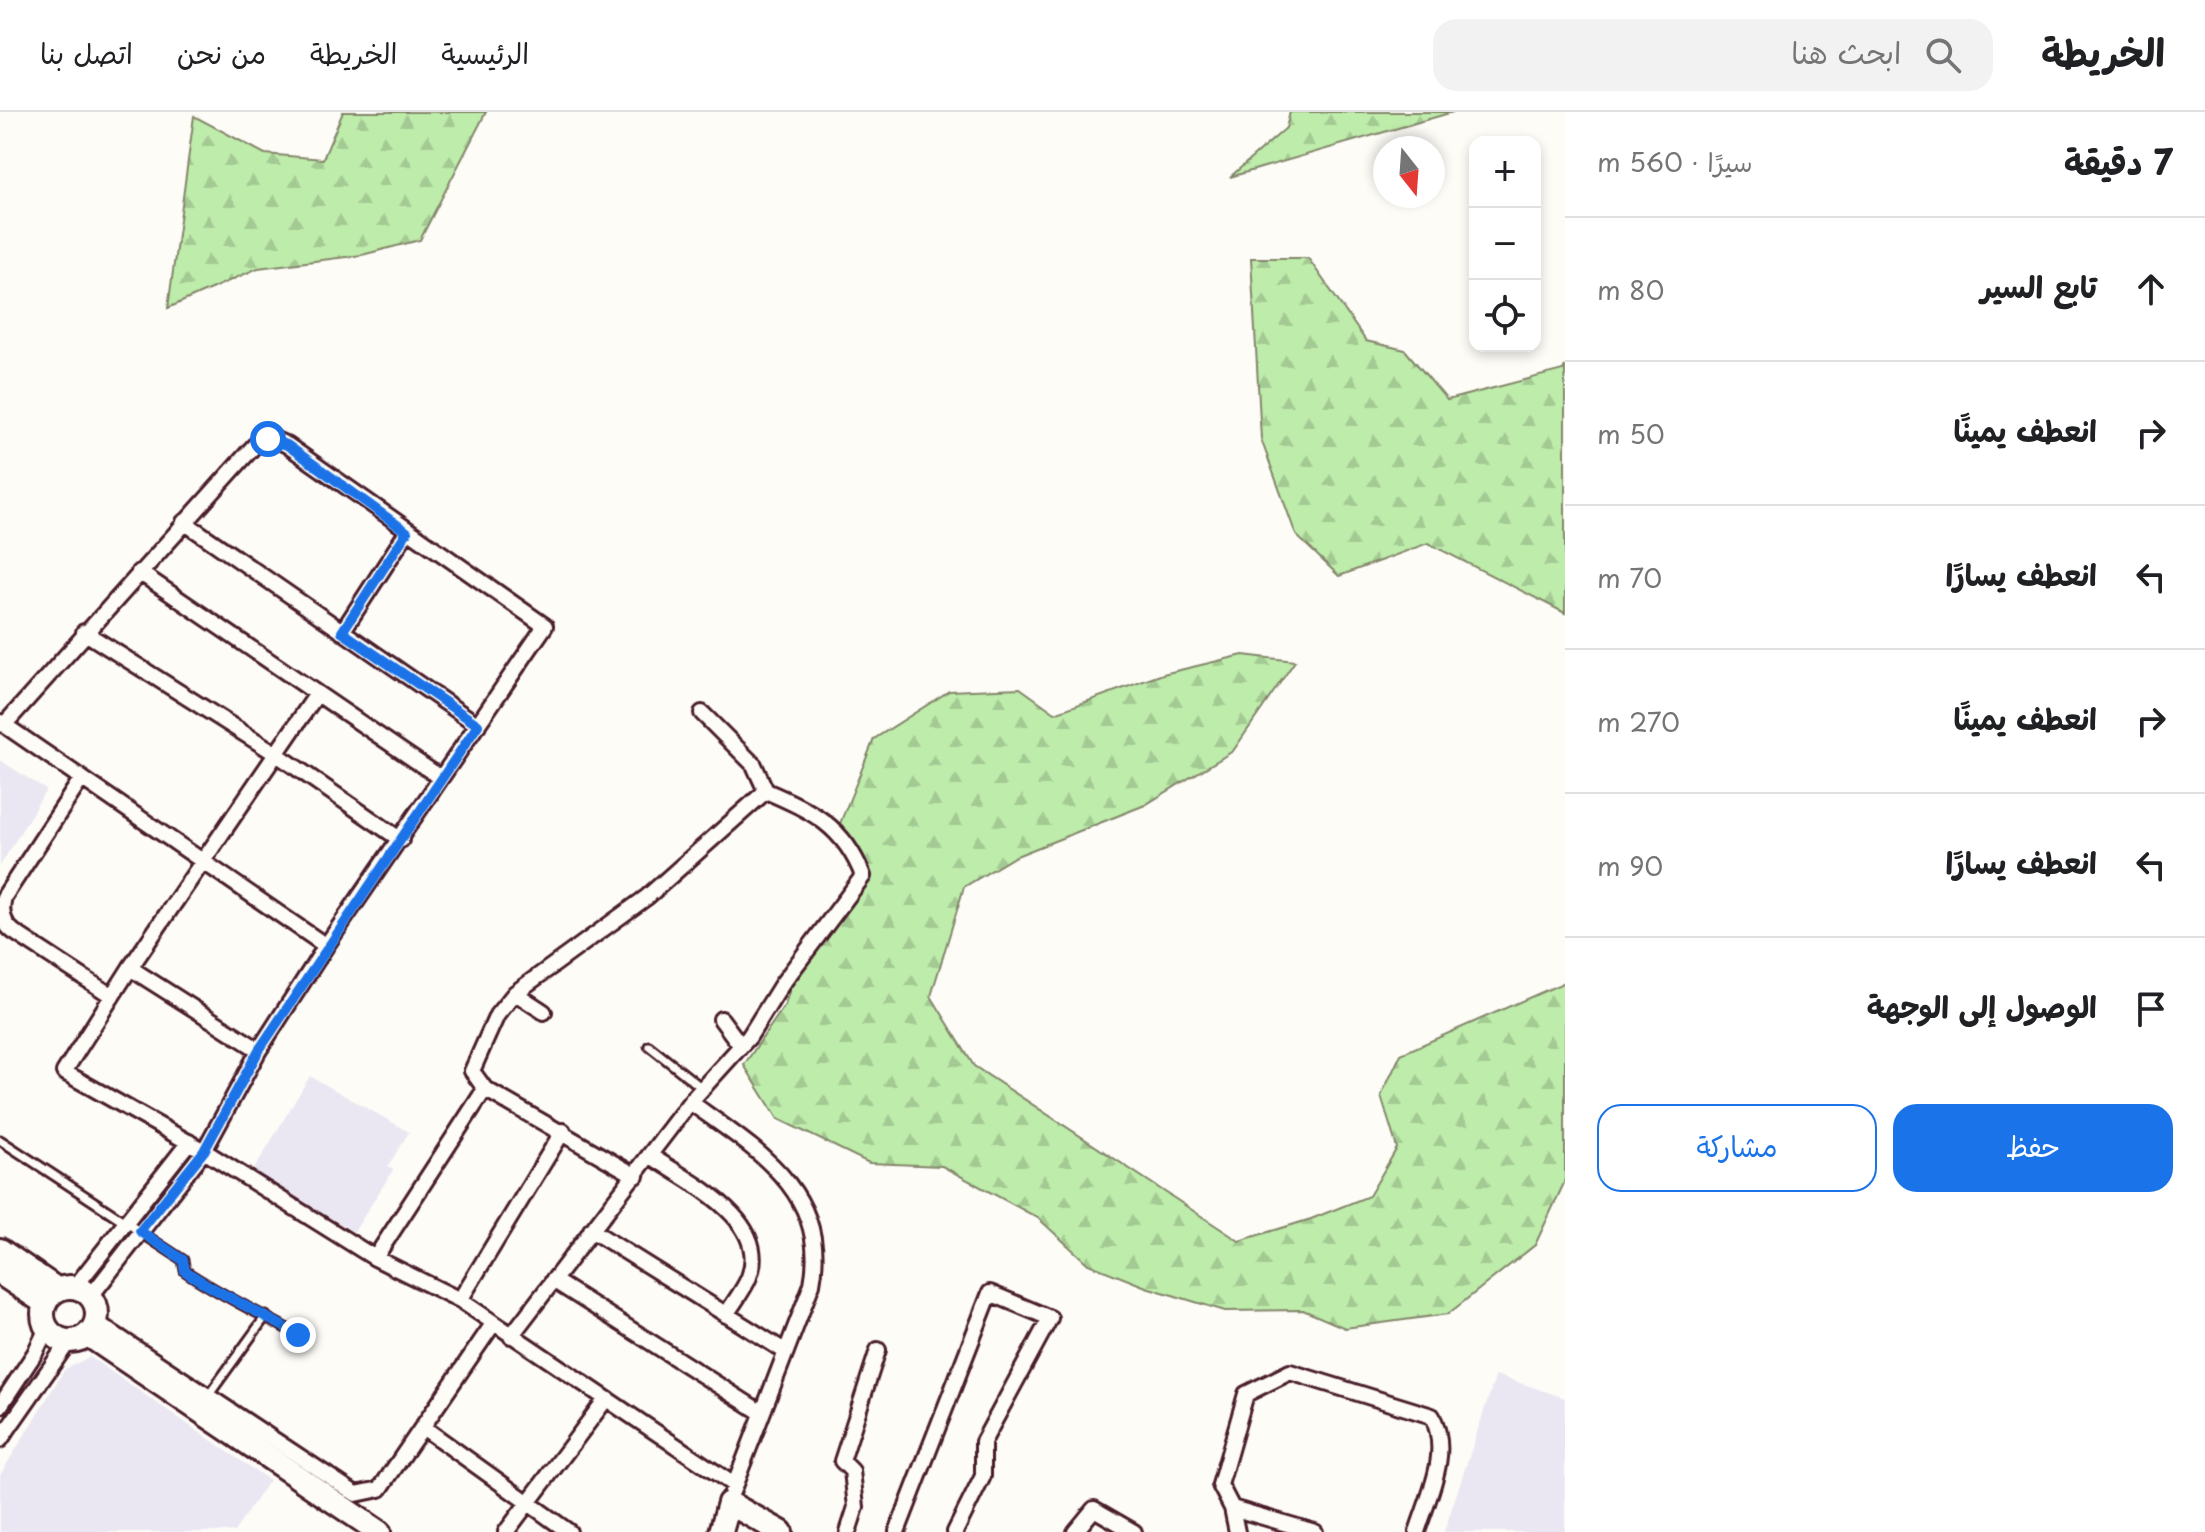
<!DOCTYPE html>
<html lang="ar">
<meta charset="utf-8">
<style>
body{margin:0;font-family:"Playpen Sans","Playpen Sans Arabic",sans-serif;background:#f2f2f2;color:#202124;direction:rtl}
.controls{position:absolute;right:24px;top:24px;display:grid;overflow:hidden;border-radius:16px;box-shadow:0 4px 12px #0003}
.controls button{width:72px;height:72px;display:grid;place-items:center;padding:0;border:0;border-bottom:2px solid #e0e0e0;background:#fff;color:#202124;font:40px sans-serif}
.compass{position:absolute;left:1373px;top:24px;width:72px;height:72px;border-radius:50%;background:#fff;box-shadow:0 4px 12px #0003;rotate:163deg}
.stop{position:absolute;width:24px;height:24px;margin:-18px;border:6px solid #1a73e8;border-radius:50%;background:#fff}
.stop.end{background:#1a73e8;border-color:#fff;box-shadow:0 2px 8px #0008}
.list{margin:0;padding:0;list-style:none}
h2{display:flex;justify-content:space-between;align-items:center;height:104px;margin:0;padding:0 32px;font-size:34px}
h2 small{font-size:26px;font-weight:400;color:#757577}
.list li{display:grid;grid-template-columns:52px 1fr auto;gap:24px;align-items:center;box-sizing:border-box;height:144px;padding:0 32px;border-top:2px solid #e0e0e0}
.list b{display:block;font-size:30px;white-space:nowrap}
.list em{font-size:26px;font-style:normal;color:#757577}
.actions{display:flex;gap:16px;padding:24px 32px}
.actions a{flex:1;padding:18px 0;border:2px solid #1a73e8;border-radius:24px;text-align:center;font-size:28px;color:#1a73e8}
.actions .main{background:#1a73e8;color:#fff}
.icon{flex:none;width:44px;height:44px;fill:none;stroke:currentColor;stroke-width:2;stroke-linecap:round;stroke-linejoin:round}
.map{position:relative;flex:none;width:1565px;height:1420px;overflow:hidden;direction:ltr}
header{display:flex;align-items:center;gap:48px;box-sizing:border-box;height:112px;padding:0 40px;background:#fff;border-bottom:2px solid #e0e0e0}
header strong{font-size:38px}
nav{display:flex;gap:44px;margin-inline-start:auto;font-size:28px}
.search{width:560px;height:72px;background:#f2f2f2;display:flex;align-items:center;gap:20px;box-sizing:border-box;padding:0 28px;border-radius:24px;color:#757577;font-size:30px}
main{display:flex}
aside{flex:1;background:#fff}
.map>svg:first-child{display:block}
</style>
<header>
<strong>الخريطة</strong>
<div class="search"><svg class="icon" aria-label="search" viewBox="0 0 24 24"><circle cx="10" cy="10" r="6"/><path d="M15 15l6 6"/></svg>ابحث هنا</div>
<nav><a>الرئيسية</a><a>الخريطة</a><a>من نحن</a><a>اتصل بنا</a></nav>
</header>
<main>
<aside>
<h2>7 دقيقة<small>سيرًا · 560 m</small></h2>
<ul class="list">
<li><svg class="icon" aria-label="ahead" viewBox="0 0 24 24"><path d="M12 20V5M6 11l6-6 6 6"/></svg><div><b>تابع السير</b></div><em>80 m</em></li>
<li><svg class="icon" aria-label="right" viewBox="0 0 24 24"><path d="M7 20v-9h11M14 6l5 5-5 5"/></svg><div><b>انعطف يمينًا</b></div><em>50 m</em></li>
<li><svg class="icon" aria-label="left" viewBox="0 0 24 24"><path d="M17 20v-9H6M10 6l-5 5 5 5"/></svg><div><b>انعطف يسارًا</b></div><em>70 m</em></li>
<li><svg class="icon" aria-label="right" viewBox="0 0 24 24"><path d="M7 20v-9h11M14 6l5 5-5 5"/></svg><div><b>انعطف يمينًا</b></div><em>270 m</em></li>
<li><svg class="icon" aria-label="left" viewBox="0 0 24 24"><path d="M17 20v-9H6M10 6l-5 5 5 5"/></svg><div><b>انعطف يسارًا</b></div><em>90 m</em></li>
<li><svg class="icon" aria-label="arrive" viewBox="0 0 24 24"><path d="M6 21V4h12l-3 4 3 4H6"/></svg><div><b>الوصول إلى الوجهة</b></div></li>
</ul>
<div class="actions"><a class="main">حفظ</a><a>مشاركة</a></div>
</aside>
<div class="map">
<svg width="1565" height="1420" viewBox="0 0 1565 1420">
<defs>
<pattern id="forest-firs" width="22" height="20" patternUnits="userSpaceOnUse" patternTransform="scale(2)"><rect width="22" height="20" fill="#bdecab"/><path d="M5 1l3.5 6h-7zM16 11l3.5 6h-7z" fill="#a4ca93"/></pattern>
</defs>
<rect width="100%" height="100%" fill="#fdfcf7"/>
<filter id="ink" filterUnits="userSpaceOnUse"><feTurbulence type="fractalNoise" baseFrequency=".0125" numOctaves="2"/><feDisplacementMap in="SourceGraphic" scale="16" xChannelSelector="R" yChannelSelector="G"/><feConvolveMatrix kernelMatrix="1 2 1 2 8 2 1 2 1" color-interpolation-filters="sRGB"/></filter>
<g filter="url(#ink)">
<path fill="#eae7f2" d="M 0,648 L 46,678 L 0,754 Z
M 310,964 L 409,1020 L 388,1054 L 393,1058 L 354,1120 L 253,1059 Z
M 90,1245 L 269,1368 L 234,1420 L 0,1420 L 0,1363 L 65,1257 Z
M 1496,1263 L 1565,1286 L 1565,1420 L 1444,1420 Z"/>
<path fill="url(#forest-firs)" stroke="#84866b" stroke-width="2" d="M 343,0 L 486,0 L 420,128 L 362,143 L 258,156 L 168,196 L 194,4 L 265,42 L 323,47 Z
M 1290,0 L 1453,0 L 1230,65 L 1286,16 Z
M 1251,146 L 1308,146 L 1366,229 L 1405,238 L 1447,288 L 1563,258 L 1565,254 L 1565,501 L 1428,431 L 1339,464 L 1296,423 L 1261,327 Z
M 1243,543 L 1295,549 L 1233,639 L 1145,693 L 1014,745 L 964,775 L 931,884 L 974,954 L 1239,1129 L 1311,1107 L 1369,1084 L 1397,1036 L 1381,984 L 1401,942 L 1565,870 L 1565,1069 L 1535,1133 L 1448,1202 L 1345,1216 L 1303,1198 L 1225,1199 L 1146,1175 L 1088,1152 L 1038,1106 L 942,1054 L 869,1051 L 778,1007 L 744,953 L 785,893 L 800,843 L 864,770 L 833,729 L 874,627 L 949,579 L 1020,576 L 1055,601 L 1163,562 Z"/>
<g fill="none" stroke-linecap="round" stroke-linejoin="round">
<g stroke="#4a1f2b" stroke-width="13">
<path id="lane" d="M 649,934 L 702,976
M 0,1028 L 183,1148 L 185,1159 C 222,1184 260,1201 298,1223
M 208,1284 L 266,1204"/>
</g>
<g stroke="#4a1f2b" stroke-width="20">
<path id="street" d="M 184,410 L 478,613
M 139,460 L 441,666
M 84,520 L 278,643 L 401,728
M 342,520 L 407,420
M 317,582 L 130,856 L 64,960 L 204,1039 L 375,1146 L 460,1188 L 734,1373
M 702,601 L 754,653 L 766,679
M 0,610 L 326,834
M 4,613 L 255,333 L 274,327 L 287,333 L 545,514 L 326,834 L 259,938 L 204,1039 L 91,1184
M 82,666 L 4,785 C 0,799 2,811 14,820 L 112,884
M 130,856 L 259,938
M 515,881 L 544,900
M 721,907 L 741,934
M 485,977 L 636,1064
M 690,990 C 755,1037 830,1080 812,1172 L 732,1380
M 651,1044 C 689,1070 771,1108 749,1165 C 744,1178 733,1191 726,1203
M 591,1118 L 786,1240
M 375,1146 L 485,977 L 472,959 L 497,903 L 515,881 L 647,785 L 766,679 C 812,699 844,714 863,764 L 782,872 L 749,925 L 690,990 L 511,1224
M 553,1168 L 762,1301
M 75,1175 L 189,1030
M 460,1188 L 563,1019
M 96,1210 L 356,1382 L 380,1377 L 493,1212
M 0,1294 L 35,1241 L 47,1216
M 424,1316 L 569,1420
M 0,1328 L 69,1229
M 1232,1396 L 1315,1420
M 506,1420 L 606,1287
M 848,1420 L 856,1395 L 852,1359 L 842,1349 L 878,1238
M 897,1420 L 990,1181 L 1050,1206 L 983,1330 L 983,1364 L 955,1420
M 1075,1420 L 1094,1397 L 1134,1420
M 1237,1420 L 1232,1396 L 1220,1373 L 1246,1282 L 1290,1260 L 1432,1304 C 1451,1341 1429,1382 1417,1420"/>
</g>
<g stroke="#4a1f2b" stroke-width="28">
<path id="secondary" d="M 0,1138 L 58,1178
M 0,1161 L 45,1191
M43 1202a27 27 0 1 1 54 0a27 27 0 1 1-54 0Z
M 88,1223 L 379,1420
M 721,1420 L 729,1391 L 781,1420"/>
</g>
<use href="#lane" stroke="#fdfcf7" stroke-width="7"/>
<use href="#street" stroke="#fdfcf7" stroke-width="14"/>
<use href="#secondary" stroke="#fdfcf7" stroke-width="22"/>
</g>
</g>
<g fill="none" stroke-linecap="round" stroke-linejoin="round" filter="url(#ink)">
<path stroke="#1a73e8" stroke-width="10" d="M 268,327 L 287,333 L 407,420 L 342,520 L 478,613 L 259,938 L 204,1039 L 140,1119 L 183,1148 L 185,1159 C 222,1184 260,1200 298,1223"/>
</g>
</svg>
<div class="controls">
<button>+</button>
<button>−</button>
<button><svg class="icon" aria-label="locate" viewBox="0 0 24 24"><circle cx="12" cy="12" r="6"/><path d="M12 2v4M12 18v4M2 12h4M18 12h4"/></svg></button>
</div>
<svg class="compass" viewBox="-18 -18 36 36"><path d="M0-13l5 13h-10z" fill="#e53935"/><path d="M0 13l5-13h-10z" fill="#757577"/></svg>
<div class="stop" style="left:268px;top:327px"></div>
<div class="stop end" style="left:298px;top:1223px"></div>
</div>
</main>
